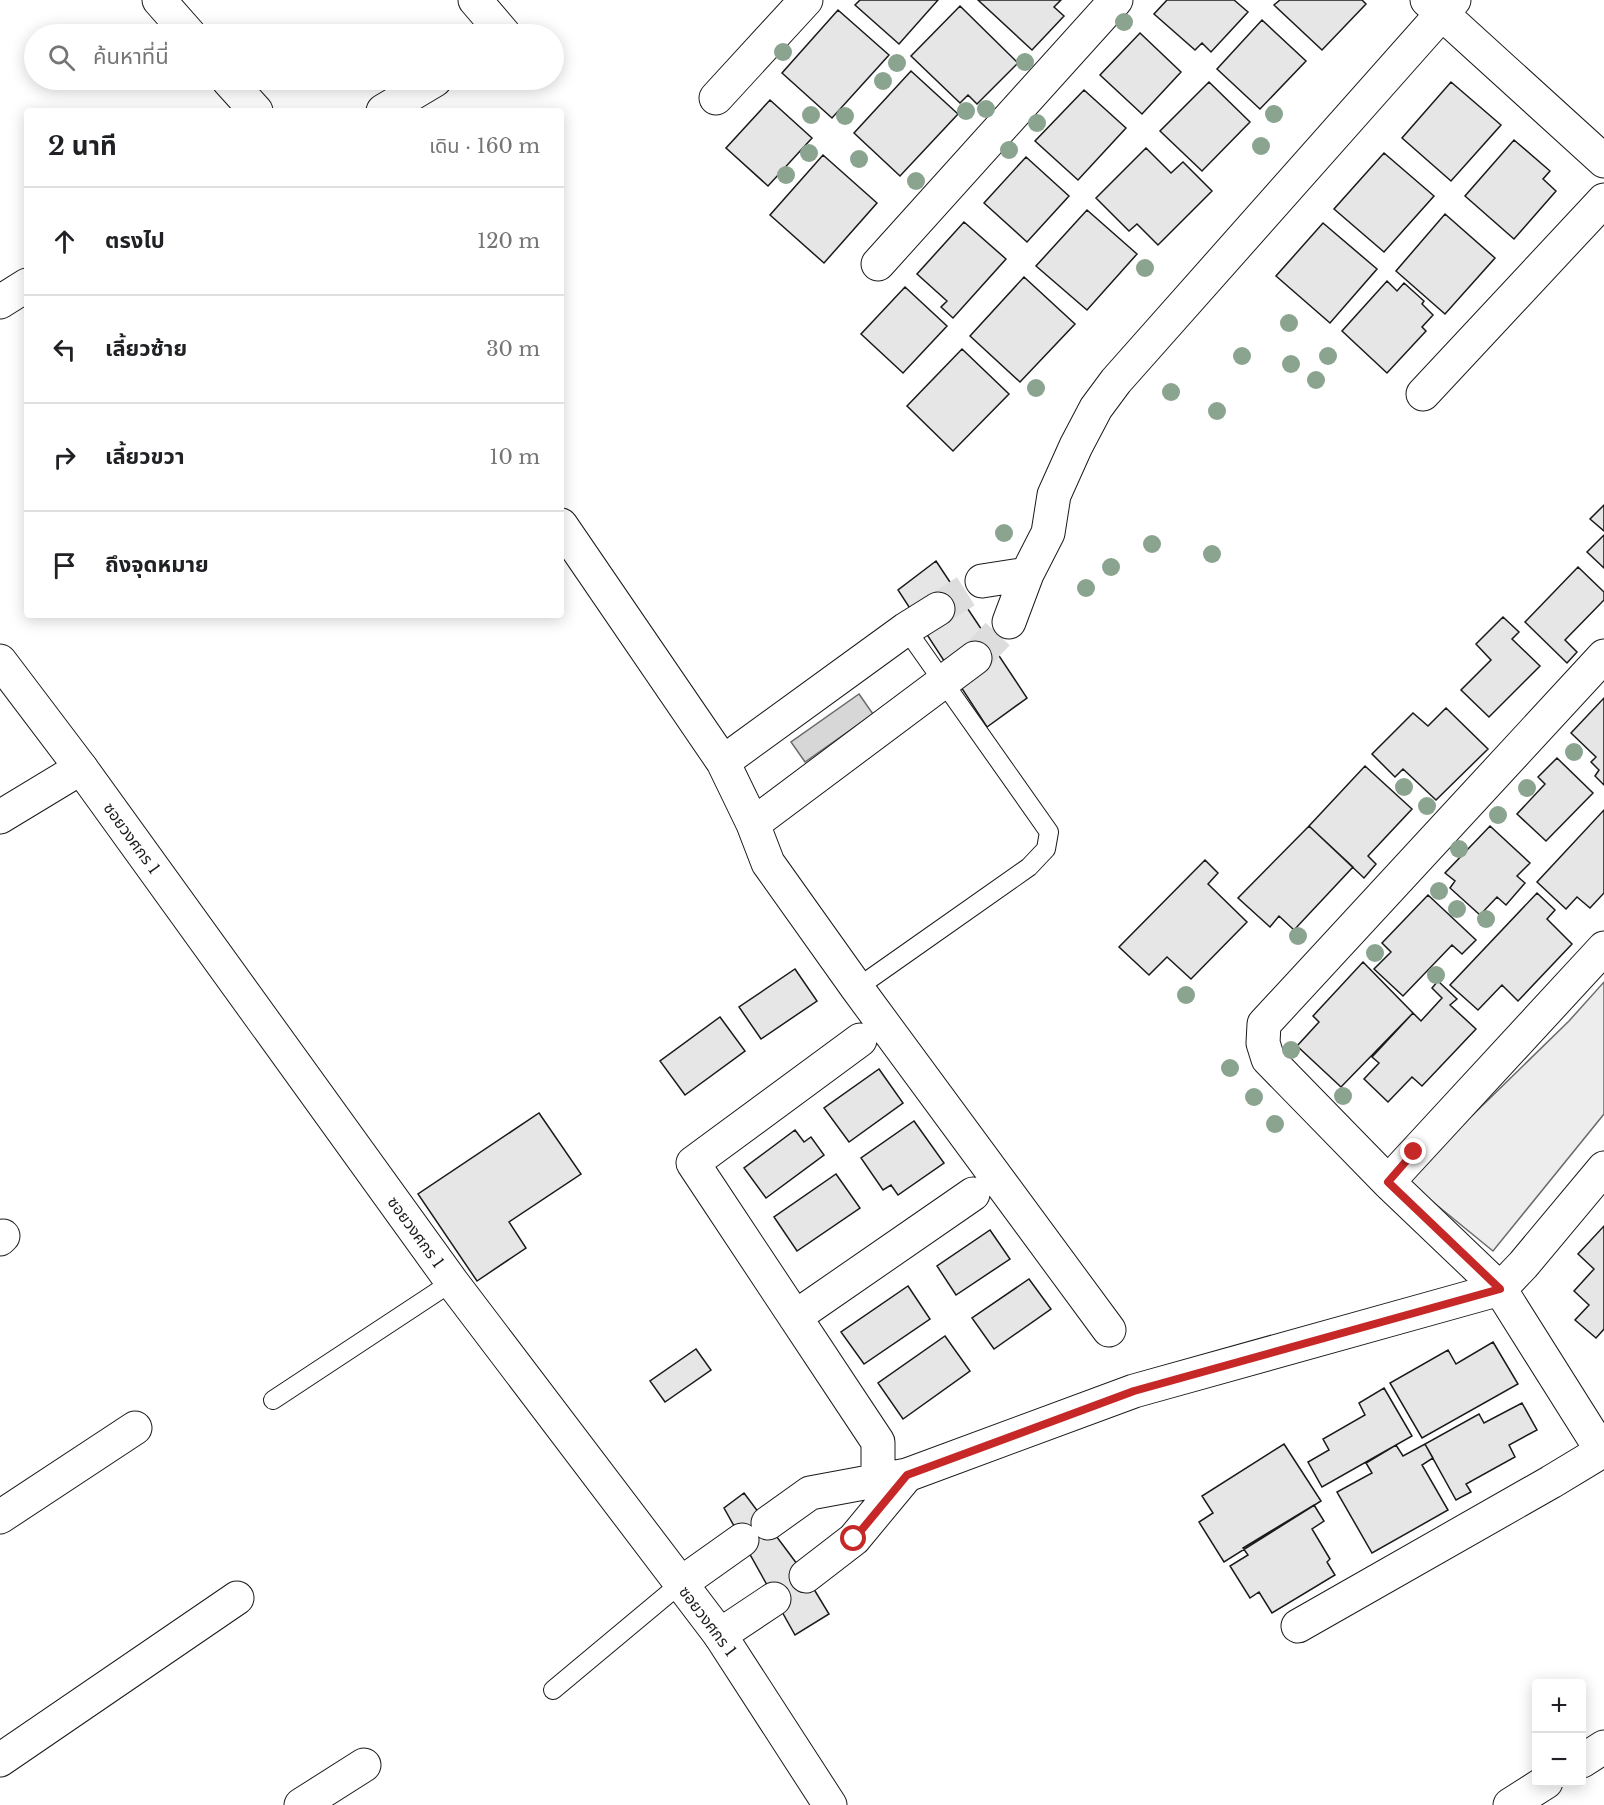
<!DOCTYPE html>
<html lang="th">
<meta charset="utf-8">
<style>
body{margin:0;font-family:"Libre Baskerville","Noto Sans Thai",serif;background:#f2f2f2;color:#202124}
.controls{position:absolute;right:18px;bottom:18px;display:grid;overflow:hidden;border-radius:6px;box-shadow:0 3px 15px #0003}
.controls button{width:54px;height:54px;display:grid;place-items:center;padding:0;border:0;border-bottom:2px solid #e0e0e0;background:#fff;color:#202124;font:30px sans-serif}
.stop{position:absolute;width:18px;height:18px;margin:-14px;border:4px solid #c62828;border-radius:50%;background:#fff}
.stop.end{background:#c62828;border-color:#fff;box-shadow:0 2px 6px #0008}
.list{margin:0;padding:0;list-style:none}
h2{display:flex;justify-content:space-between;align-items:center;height:78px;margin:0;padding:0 24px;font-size:26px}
h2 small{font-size:20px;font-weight:400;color:#757577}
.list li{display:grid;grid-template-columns:39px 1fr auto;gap:18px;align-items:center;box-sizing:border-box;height:108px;padding:0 24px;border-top:2px solid #e0e0e0}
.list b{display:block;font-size:22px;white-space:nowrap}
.list em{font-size:20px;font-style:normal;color:#757577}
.icon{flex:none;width:33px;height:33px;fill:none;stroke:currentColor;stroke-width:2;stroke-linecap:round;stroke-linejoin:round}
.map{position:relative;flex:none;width:1604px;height:1805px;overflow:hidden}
.search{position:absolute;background:#fff;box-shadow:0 3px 15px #0003;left:24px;top:24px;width:540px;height:66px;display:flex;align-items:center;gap:15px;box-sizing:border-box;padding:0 21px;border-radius:33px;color:#757577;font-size:22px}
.panel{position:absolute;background:#fff;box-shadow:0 3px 15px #0003;left:24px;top:108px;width:540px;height:510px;border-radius:6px}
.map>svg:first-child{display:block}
</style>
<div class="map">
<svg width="1604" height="1805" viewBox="0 0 1604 1805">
<rect width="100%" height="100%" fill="#fff"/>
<path fill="#ededed" stroke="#6a6a6a" stroke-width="1.5" d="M 1604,982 L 1604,1114 L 1493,1251 L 1406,1180 L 1569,1021 Z"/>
<path fill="#d7d7d7" stroke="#6a6a6a" stroke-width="1.5" d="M 859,694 L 873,714 L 805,762 L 791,742 Z"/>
<path fill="#e6e6e6" stroke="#1a1a1a" stroke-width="1.5" d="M 860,0 L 938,0 L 899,44 L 855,5 Z
M 978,0 L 1061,0 L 1054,7 L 1064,16 L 1032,50 Z
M 1167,0 L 1234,0 L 1248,12 L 1211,52 L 1202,43 L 1195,50 L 1154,14 Z
M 1280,0 L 1362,0 L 1366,4 L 1322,50 L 1274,5 Z
M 960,6 L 1018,63 L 977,104 L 968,95 L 960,103 L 911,56 Z
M 838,10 L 889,55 L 832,118 L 782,73 Z
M 1262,20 L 1306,61 L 1260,109 L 1217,69 Z
M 1140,33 L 1181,72 L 1142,114 L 1100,75 Z
M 911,71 L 958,114 L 900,176 L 854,133 Z
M 1209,82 L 1250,122 L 1202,171 L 1160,131 Z
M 1451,82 L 1501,125 L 1451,181 L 1402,138 Z
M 1084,90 L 1126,128 L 1078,180 L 1035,141 Z
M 770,100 L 812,138 L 768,186 L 726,148 Z
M 1514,140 L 1550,171 L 1543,179 L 1556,191 L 1514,239 L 1465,196 Z
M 1146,148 L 1171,173 L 1183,162 L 1212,191 L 1158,245 L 1137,224 L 1129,231 L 1096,198 Z
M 1384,153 L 1434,196 L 1384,252 L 1334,209 Z
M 823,155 L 877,203 L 824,263 L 770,215 Z
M 1026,157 L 1069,196 L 1027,242 L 984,203 Z
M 1087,210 L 1137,254 L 1087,310 L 1036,266 Z
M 1445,214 L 1495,258 L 1445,314 L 1396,271 Z
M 964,222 L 1006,259 L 953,318 L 941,307 L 947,301 L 917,274 Z
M 1323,223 L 1377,269 L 1330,323 L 1276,276 Z
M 1024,277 L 1075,324 L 1020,382 L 970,336 Z
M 1387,281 L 1397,291 L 1404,283 L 1424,301 L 1422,304 L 1433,315 L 1422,327 L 1426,331 L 1387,373 L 1342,331 Z
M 905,287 L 947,326 L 903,373 L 861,334 Z
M 962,349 L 1009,394 L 953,451 L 907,406 Z
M 1604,505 L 1604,531 L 1590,519 Z
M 1604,535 L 1604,568 L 1587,552 Z
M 936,561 L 1027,698 L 987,727 L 898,590 Z
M 1578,567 L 1604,592 L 1604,600 L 1565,640 L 1577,652 L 1567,663 L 1525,622 Z
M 1503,617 L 1519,632 L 1512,639 L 1540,666 L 1489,717 L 1461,690 L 1491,660 L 1476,644 Z
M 1604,698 L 1604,785 L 1595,776 L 1599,770 L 1591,762 L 1596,757 L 1571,733 Z
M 1446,708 L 1488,749 L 1436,800 L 1403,769 L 1395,777 L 1372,754 L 1413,713 L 1428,726 Z
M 1557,758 L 1593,793 L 1546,841 L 1517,814 L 1545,784 L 1538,777 Z
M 1365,766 L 1412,809 L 1368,856 L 1376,864 L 1364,878 L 1309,826 Z
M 1604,810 L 1604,893 L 1590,908 L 1577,897 L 1566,909 L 1537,882 Z
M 1309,826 L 1353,867 L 1294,930 L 1279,916 L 1270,927 L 1238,898 Z
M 1490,826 L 1530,863 L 1517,876 L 1525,883 L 1506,905 L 1497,897 L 1480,915 L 1450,888 L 1455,881 L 1445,873 Z
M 1205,860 L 1218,873 L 1208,884 L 1247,922 L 1191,979 L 1167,957 L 1149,975 L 1119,947 Z
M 1537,893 L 1555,910 L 1547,919 L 1572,944 L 1518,1001 L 1502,985 L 1478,1010 L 1450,985 Z
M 1428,895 L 1476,940 L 1462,954 L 1452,945 L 1403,996 L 1374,969 L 1391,952 L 1382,943 Z
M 1363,962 L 1413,1013 L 1341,1087 L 1297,1046 L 1319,1022 L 1313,1016 Z
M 795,969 L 817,1001 L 761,1039 L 739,1007 Z
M 1438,981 L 1457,999 L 1450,1005 L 1476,1029 L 1422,1086 L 1412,1077 L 1388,1102 L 1364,1079 L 1379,1063 L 1372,1057 L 1413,1013 L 1421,1021 L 1442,998 L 1432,988 Z
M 720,1017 L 745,1051 L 685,1095 L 660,1061 Z
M 879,1069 L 903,1103 L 849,1142 L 824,1108 Z
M 539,1113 L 581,1174 L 509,1222 L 526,1248 L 477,1281 L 418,1194 Z
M 914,1121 L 944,1163 L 898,1195 L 891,1185 L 883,1190 L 861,1158 Z
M 795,1130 L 804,1142 L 811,1137 L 824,1155 L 766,1198 L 744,1168 Z
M 836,1174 L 860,1208 L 797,1251 L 774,1217 Z
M 1604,1226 L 1604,1329 L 1596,1338 L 1575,1320 L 1589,1305 L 1574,1291 L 1594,1269 L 1578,1254 Z
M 990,1230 L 1010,1259 L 956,1295 L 937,1266 Z
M 1029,1279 L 1051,1309 L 994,1349 L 972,1318 Z
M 908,1286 L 930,1319 L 864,1364 L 841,1332 Z
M 945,1336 L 970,1371 L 903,1419 L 878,1383 Z
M 1493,1342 L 1518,1384 L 1422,1438 L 1390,1383 L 1448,1350 L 1456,1364 Z
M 696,1349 L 711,1370 L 665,1402 L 650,1381 Z
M 1384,1388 L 1412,1436 L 1322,1487 L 1308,1462 L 1329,1450 L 1323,1439 L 1365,1415 L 1359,1403 Z
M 1522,1403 L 1537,1430 L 1509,1445 L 1515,1457 L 1466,1484 L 1471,1492 L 1456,1500 L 1425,1444 L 1479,1414 L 1484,1423 Z
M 1284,1444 L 1321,1501 L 1224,1562 L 1199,1522 L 1213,1513 L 1202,1496 Z
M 1425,1444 L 1433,1458 L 1422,1465 L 1448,1510 L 1372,1553 L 1337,1492 L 1372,1473 L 1366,1463 L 1396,1445 L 1403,1456 Z
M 744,1493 L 806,1576 L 829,1614 L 795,1635 L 724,1508 Z
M 1314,1505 L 1324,1521 L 1312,1529 L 1330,1559 L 1327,1562 L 1335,1575 L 1272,1613 L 1259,1592 L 1250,1598 L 1230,1566 L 1248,1555 L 1243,1548 Z"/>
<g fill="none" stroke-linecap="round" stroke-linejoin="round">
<path stroke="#ddd" stroke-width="33" stroke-dasharray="33 16" stroke-linecap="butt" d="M 938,609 L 982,581
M 975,658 L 1009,622"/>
<g stroke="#1a1a1a" stroke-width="20">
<path id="lane" d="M 857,988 L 1029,867 L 1046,849 L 1049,832 L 906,629
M 273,1400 L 452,1282
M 553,1690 L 680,1584"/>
</g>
<g stroke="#1a1a1a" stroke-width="35">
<path id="street" d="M 159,0 L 189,34
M 475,0 L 504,34
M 1427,0 L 1604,161
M 228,80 L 256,111
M 716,98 L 806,0
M 383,111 L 435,80
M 878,264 L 1116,0
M 0,302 L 27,285
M 1423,394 L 1604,200
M 561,525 L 723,762 L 753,824 L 768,863 L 857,988 L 1109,1330
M 1027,574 L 1048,533 L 1054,495 L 1076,446 L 1096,408 L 1116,381 L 1454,0
M 982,581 L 1027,574 L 1009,622
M 723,762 L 906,629 L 938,609
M 0,817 L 81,768
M 753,824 L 975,658
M 860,1040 L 693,1163 L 878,1442 L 878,1479
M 1388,1182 L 1268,1059 L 1263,1043 L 1264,1024 L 1604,656
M 0,1239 L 3,1236
M 795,1317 L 973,1194
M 1602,1451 L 1500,1289 L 1388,1182 L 1604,948
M 0,1517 L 135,1428
M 768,1523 L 810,1493 L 907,1475 L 1134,1391 L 1500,1289 L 1523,1265 L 1604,1168
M 806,1576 L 854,1539 L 907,1475
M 680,1584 L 742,1540
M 1298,1626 L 1551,1482 L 1604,1450
M 720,1635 L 774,1599
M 0,1760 L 237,1598
M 1582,1761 L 1604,1747
M 301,1805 L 364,1765
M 1510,1805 L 1546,1782"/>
</g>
<g stroke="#1a1a1a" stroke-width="35">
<path id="secondary" d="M 0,661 L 81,768 L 452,1282 L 720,1635 L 830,1805"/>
</g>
<use href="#lane" stroke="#fff" stroke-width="18"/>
<use href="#street" stroke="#fff" stroke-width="33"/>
<use href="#secondary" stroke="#fff" stroke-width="33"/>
</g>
<g fill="#8aa48f">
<circle cx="1124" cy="22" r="9"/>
<circle cx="783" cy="52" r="9"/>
<circle cx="1025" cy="62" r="9"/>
<circle cx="897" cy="63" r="9"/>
<circle cx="883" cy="81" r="9"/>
<circle cx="986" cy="109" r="9"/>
<circle cx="966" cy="111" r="9"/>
<circle cx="1274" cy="114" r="9"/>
<circle cx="811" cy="115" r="9"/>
<circle cx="845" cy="116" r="9"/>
<circle cx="1037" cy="123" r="9"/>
<circle cx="1261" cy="146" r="9"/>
<circle cx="1009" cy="150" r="9"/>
<circle cx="809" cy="153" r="9"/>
<circle cx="859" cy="159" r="9"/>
<circle cx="786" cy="175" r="9"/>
<circle cx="916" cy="181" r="9"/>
<circle cx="1145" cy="268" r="9"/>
<circle cx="1289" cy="323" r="9"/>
<circle cx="1242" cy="356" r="9"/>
<circle cx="1328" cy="356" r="9"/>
<circle cx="1291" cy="364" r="9"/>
<circle cx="1316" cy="380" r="9"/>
<circle cx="1036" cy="388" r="9"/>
<circle cx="1171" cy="392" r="9"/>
<circle cx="1217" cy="411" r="9"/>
<circle cx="1004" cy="533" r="9"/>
<circle cx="1152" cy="544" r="9"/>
<circle cx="1212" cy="554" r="9"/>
<circle cx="1111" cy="567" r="9"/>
<circle cx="1086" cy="588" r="9"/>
<circle cx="1574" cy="752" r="9"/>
<circle cx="1404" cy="787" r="9"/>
<circle cx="1527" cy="788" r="9"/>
<circle cx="1427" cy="806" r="9"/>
<circle cx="1498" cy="815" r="9"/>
<circle cx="1459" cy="849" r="9"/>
<circle cx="1439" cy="891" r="9"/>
<circle cx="1457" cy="909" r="9"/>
<circle cx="1486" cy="919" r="9"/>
<circle cx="1298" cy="936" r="9"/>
<circle cx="1375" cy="953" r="9"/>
<circle cx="1436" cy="975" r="9"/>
<circle cx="1186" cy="995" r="9"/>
<circle cx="1291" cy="1050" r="9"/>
<circle cx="1230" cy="1068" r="9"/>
<circle cx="1343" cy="1096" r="9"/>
<circle cx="1254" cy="1097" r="9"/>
<circle cx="1275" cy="1124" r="9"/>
</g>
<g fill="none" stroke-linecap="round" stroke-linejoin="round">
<path stroke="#c62828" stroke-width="8" d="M 854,1539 L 907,1475 L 1134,1391 L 1500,1289 L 1388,1182 L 1414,1152"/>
</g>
<g text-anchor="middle" stroke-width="4.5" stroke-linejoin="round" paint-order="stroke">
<g font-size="16" fill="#1a1a1a" stroke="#fff">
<text transform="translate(132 838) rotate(54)" y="6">ซอยวงศกร 1</text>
<text transform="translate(416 1232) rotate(54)" y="6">ซอยวงศกร 1</text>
<text transform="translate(708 1621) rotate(53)" y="6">ซอยวงศกร 1</text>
</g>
</g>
</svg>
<div class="controls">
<button>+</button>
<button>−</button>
</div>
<div class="stop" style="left:854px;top:1539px"></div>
<div class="stop end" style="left:1414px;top:1152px"></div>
<div class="search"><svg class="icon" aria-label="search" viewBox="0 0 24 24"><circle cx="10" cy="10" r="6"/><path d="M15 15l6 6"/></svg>ค้นหาที่นี่</div>
<section class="panel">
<h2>2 นาที<small>เดิน · 160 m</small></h2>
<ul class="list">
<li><svg class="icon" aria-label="ahead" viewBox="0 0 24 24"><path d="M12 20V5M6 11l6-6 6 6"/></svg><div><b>ตรงไป</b></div><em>120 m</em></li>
<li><svg class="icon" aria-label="left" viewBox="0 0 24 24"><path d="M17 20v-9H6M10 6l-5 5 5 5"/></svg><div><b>เลี้ยวซ้าย</b></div><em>30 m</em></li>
<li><svg class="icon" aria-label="right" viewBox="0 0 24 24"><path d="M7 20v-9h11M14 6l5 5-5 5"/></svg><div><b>เลี้ยวขวา</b></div><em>10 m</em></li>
<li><svg class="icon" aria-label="arrive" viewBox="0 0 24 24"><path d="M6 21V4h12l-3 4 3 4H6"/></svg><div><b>ถึงจุดหมาย</b></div></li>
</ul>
</section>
</div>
